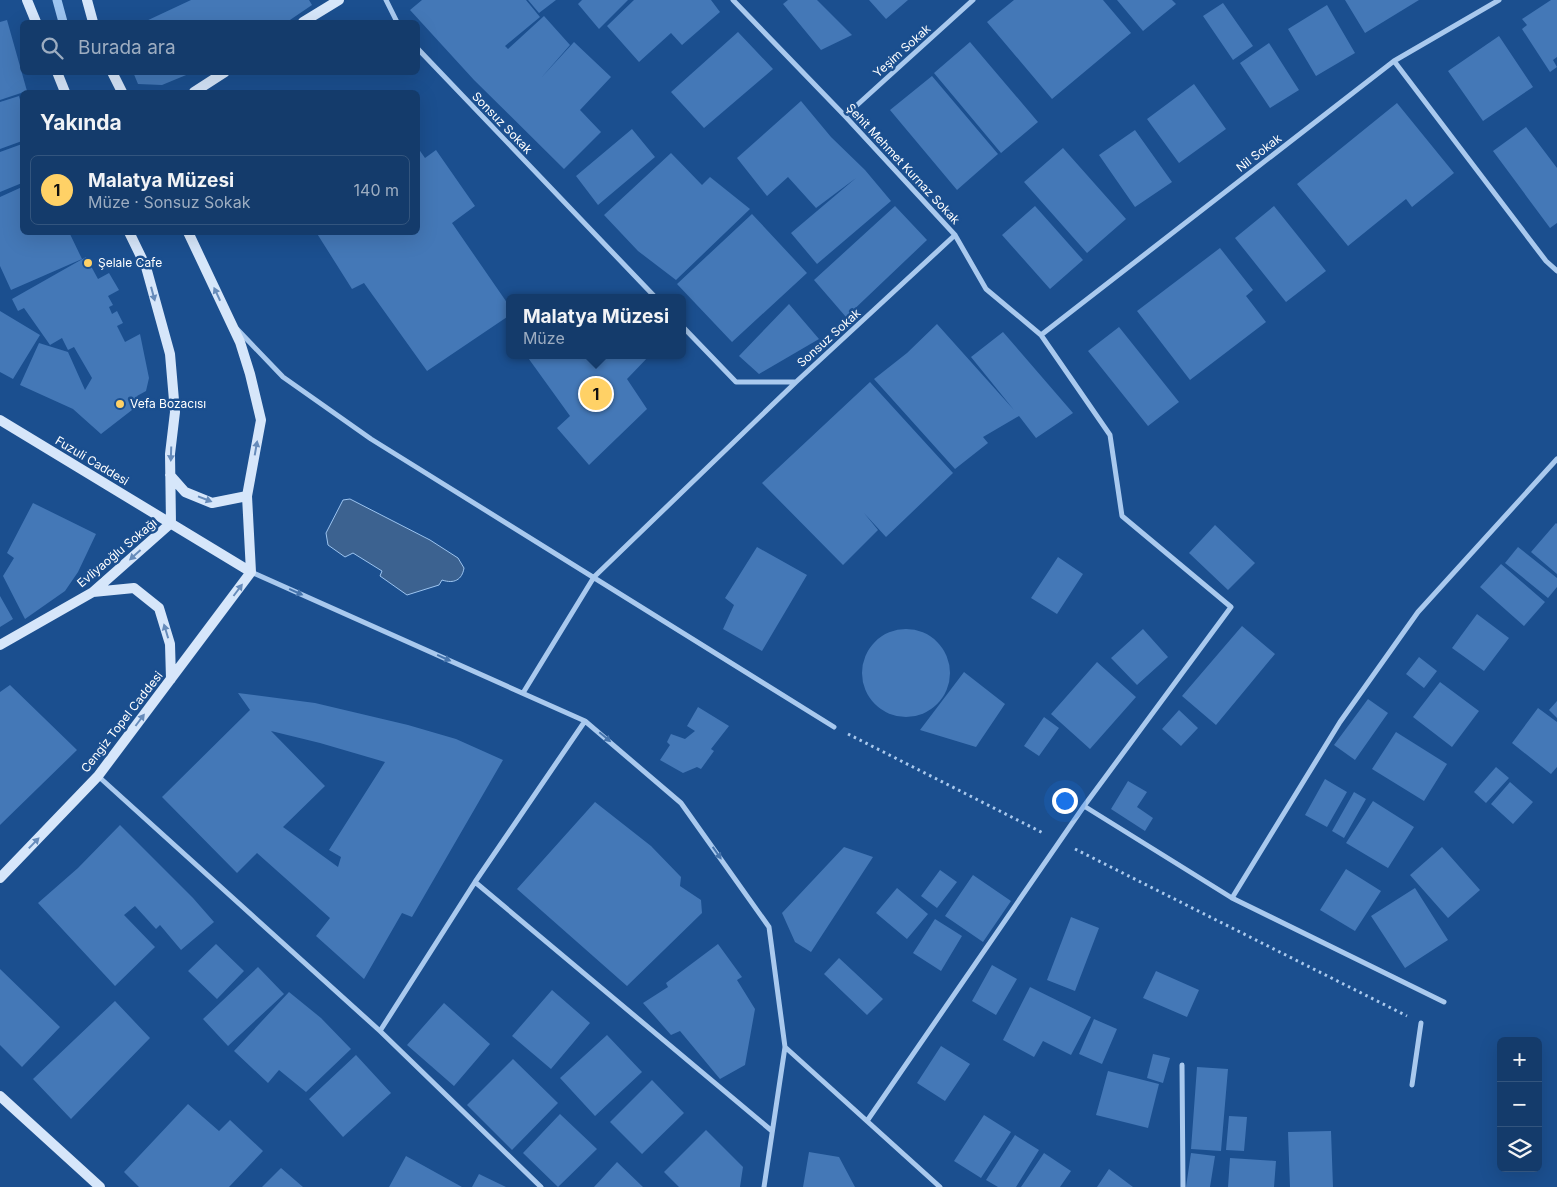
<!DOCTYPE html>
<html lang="tr">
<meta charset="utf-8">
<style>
body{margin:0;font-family:Inter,sans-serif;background:#214673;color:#f1f3f6}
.controls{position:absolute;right:15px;bottom:15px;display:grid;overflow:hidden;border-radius:8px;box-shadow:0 5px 20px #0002}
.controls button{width:45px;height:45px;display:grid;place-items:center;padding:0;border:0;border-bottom:1px solid #33557e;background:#143b6b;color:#f1f3f6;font:25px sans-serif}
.you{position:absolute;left:1064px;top:800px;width:18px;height:18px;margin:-12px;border:4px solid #fff;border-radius:50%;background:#1a73e8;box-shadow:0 0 0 8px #1a73e833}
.badge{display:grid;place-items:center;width:32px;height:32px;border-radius:50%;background:#ffd166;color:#111;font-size:16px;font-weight:700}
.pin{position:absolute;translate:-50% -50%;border:2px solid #fff;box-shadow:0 1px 5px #0006}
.popup{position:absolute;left:506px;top:294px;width:180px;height:65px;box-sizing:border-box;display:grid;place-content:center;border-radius:8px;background:#143b6b;filter:drop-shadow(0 1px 4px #0005);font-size:16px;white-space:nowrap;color:#9dadc1}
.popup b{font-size:19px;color:#f1f3f6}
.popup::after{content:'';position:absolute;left:50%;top:100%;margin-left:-10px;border:10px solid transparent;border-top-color:#143b6b}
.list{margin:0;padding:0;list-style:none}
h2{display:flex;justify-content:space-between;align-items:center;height:65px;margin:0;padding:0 20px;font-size:21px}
h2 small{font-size:16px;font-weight:400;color:#9dadc1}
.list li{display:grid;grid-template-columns:32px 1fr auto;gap:15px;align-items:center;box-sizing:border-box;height:70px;margin:0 10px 10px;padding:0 10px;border:1px solid #33557e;border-radius:8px}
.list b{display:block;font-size:19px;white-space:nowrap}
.list p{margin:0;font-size:16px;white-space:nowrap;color:#9dadc1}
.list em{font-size:16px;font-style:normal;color:#9dadc1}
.icon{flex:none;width:28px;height:28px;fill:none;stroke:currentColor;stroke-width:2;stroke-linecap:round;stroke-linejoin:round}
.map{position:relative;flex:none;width:1557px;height:1187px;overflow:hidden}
.search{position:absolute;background:#143b6b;box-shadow:0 5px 20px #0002;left:20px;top:20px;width:400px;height:55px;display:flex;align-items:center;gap:12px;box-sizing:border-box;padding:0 18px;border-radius:8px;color:#9dadc1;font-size:19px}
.panel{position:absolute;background:#143b6b;box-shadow:0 5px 20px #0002;left:20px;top:90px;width:400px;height:145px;border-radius:8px}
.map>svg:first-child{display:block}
</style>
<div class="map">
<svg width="1557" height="1187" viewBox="0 0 1557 1187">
<rect width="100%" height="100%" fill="#1b4f8f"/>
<path fill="#3c6290" stroke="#9cc4f0" d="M 350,499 L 430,540 L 458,558 L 464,568 C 462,580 454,584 442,580 L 439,585 L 407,595 L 380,576 L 382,571 L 353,553 L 345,557 L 328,545 L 326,533 L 343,500 Z"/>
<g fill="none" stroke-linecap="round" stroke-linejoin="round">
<path stroke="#9cc4f0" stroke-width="9" d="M 57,0 L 63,22"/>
</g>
<path fill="#4478b7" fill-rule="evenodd" d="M 191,0 L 309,0 L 312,5 L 287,22 L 144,22 Z
M 422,0 L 526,0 L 540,17 L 505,46 L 508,49 L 544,16 L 570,45 L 541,78 L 574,42 L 611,77 L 580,110 L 601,132 L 564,169 L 474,80 L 410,10 Z
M 528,0 L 556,0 L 539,13 Z
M 582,0 L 628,0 L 599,29 L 578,4 Z
M 634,0 L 711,0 L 720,12 L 682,45 L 671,33 L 639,62 L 607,26 Z
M 788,0 L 817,0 L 852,35 L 821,50 L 783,4 Z
M 869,0 L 908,0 L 886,19 Z
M 1014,0 L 1103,0 L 1131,33 L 1052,99 L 987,22 Z
M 1117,0 L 1172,0 L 1176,4 L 1143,31 Z
M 1345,0 L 1419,0 L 1365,33 Z
M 1551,0 L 1557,0 L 1557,57 L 1553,60 L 1557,67 L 1550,72 L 1522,29 L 1527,25 L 1522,19 Z
M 1223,3 L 1253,46 L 1233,60 L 1203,16 Z
M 1327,5 L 1355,53 L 1316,76 L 1288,29 Z
M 7,20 L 27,91 L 0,100 L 0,22 Z
M 738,32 L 773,69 L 704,128 L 671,92 Z
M 1499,36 L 1533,87 L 1483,121 L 1448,71 Z
M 970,42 L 1038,122 L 1001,153 L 934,73 Z
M 1269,43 L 1299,90 L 1270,108 L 1240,63 Z
M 133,72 L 191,72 L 191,73 L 162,85 L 138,84 Z
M 932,76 L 998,154 L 957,190 L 890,110 Z
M 1194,84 L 1226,129 L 1179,163 L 1147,119 Z
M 19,96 L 22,107 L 22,141 L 0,149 L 0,102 Z
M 801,101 L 831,137 L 865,170 L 891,201 L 817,264 L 791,233 L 856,178 L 816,208 L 788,177 L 767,196 L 737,158 Z
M 1397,103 L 1454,173 L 1412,207 L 1406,199 L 1348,246 L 1297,184 Z
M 1526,127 L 1557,168 L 1557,223 L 1550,228 L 1493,151 Z
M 632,129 L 655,157 L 598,205 L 576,176 Z
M 1135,130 L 1172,182 L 1135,207 L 1099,155 Z
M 22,144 L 22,183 L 0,192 L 0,152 Z
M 418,148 L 425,158 L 436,150 L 475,206 L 452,223 L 510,307 L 510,315 L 427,371 L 364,283 L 352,289 L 316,232 L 418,232 Z
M 1063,148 L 1126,219 L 1087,253 L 1024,182 Z
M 671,153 L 702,185 L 710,177 L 750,209 L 676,280 L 638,251 L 604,215 Z
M 22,187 L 22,232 L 69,232 L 82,259 L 11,290 L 0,266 L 0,197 Z
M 895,206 L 927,240 L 846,317 L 814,280 Z
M 1035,206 L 1083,260 L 1050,289 L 1002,235 Z
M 1274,206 L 1326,271 L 1286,302 L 1235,238 Z
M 752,214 L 807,273 L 732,342 L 677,284 Z
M 1220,248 L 1253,290 L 1246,296 L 1266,322 L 1190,380 L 1137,311 Z
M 86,257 L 98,279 L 109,273 L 119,290 L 108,296 L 113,305 L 109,307 L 112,314 L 117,311 L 123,323 L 117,326 L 125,342 L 140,334 L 149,378 L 146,391 L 137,396 L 141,403 L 101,434 L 73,409 L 20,385 L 39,343 L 68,352 L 85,390 L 92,378 L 74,347 L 68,350 L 62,338 L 50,345 L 24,308 L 18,311 L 12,299 Z
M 789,304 L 819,339 L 759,374 L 739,356 Z
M 0,311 L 40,335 L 13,379 L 0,372 Z
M 937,324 L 1014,410 L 971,357 L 1003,332 L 1073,413 L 1036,438 L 1019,416 L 983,437 L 988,443 L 955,469 L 874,379 L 907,353 Z
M 1119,327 L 1179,402 L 1148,426 L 1088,351 Z
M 526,355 L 650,355 L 627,379 L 647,409 L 589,465 L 557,428 L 570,416 Z
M 870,382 L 953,473 L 886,537 L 864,513 L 878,530 L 843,565 L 762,483 Z
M 33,503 L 96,534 L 78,572 L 65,591 L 25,619 L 3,576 L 14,558 L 7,553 Z
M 1556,523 L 1557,524 L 1557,574 L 1531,552 Z
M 1215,525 L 1255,563 L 1228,590 L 1189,553 Z
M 757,547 L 807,575 L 762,651 L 723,629 L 734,605 L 725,598 Z
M 1518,547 L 1557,578 L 1557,587 L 1548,598 L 1505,563 Z
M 1058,557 L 1083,574 L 1057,614 L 1031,598 Z
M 1501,564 L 1545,602 L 1524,626 L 1480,587 Z
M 0,596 L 13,619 L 0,627 Z
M 1477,614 L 1509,638 L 1484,671 L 1452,648 Z
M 1242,626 L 1275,654 L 1216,725 L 1182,696 Z
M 1143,629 L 1168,657 L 1137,685 L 1111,658 Z
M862 673a44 44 0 1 1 88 0a44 44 0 1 1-88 0Z
M 1419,657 L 1437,671 L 1424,688 L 1406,674 Z
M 1097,662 L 1136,697 L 1090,749 L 1051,714 Z
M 964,672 L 1005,704 L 976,747 L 920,730 Z
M 1440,682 L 1479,711 L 1452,747 L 1413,717 Z
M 10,685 L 77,750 L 0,825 L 0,692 Z
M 238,693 L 315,703 L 408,725 L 456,739 L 503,760 L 412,917 L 402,913 L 364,979 L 316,936 L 330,918 L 257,853 L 237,873 L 162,797 L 250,710 ZM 271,731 L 320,743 L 385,762 L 329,850 L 341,857 L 338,867 L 283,827 L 325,786 Z
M 1368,699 L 1388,713 L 1355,760 L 1334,745 Z
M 1557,701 L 1557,718 L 1549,710 Z
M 698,707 L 729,726 L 711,749 L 714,751 L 701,769 L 697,767 L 683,773 L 660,760 L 670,745 L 667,742 L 671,734 L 685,739 L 695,731 L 687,726 Z
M 1538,708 L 1557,722 L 1557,767 L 1551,774 L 1512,743 Z
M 1179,710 L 1198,728 L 1181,746 L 1162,729 Z
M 1044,717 L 1059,728 L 1039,756 L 1024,746 Z
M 1396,732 L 1447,764 L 1424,801 L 1372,769 Z
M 1496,767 L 1509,778 L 1486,803 L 1474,792 Z
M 1325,779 L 1347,792 L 1327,827 L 1305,815 Z
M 1128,781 L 1147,792 L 1137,807 L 1153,818 L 1145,831 L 1111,809 Z
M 1510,782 L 1533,802 L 1513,824 L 1491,804 Z
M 1354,792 L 1366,799 L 1344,838 L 1332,831 Z
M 1373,801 L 1414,827 L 1388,868 L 1346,843 Z
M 595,802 L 651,846 L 681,877 L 680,886 L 701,900 L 702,913 L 627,986 L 517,889 Z
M 120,825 L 193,898 L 214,922 L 181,950 L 160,925 L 156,929 L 135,906 L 124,915 L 155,947 L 115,986 L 38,903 L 78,868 Z
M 844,847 L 873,857 L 811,952 L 795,942 L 782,913 Z
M 1442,847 L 1480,890 L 1448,918 L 1410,875 Z
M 1346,869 L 1381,891 L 1355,931 L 1320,910 Z
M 940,870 L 957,882 L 937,908 L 921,896 Z
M 973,875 L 1011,901 L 983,942 L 945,916 Z
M 897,888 L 928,914 L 907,939 L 876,913 Z
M 1415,888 L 1448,940 L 1405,968 L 1371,916 Z
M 1071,917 L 1099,928 L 1075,991 L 1047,980 Z
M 935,919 L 962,936 L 941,971 L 913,953 Z
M 216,944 L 244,971 L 217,999 L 188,971 Z
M 718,944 L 742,977 L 737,980 L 755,1009 L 745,1065 L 720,1079 L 680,1031 L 671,1035 L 643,1003 L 668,987 L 666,983 Z
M 839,958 L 883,999 L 867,1015 L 824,974 Z
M 992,965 L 1017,979 L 996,1015 L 972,1001 Z
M 258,967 L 284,994 L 228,1046 L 203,1019 Z
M 0,969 L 60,1027 L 22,1067 L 0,1045 Z
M 1156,971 L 1199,990 L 1187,1017 L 1143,998 Z
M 1030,987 L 1091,1017 L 1071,1055 L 1043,1041 L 1034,1057 L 1003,1040 Z
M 552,990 L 590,1023 L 551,1069 L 512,1036 Z
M 289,992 L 321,1018 L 351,1049 L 306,1092 L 279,1070 L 268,1083 L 234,1051 Z
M 115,1001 L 150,1038 L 71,1119 L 33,1079 Z
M 444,1003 L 490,1044 L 454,1086 L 407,1045 Z
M 1094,1019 L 1117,1029 L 1102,1064 L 1079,1054 Z
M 607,1035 L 642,1072 L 595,1116 L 560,1078 Z
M 941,1046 L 970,1064 L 945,1101 L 917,1083 Z
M 1153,1054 L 1170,1058 L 1163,1083 L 1147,1078 Z
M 356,1055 L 391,1093 L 343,1137 L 309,1099 Z
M 513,1059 L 558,1103 L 512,1150 L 467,1105 Z
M 1197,1067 L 1228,1069 L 1221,1151 L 1191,1149 Z
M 1108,1071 L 1159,1084 L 1148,1128 L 1096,1115 Z
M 652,1080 L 684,1113 L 642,1154 L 610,1122 Z
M 188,1104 L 219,1131 L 230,1120 L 263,1151 L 229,1187 L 139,1187 L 124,1172 Z
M 560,1114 L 597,1149 L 558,1187 L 523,1153 Z
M 984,1115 L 1011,1132 L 981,1178 L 954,1161 Z
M 1229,1116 L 1247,1117 L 1244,1151 L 1226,1150 Z
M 706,1130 L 743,1167 L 740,1187 L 679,1187 L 664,1172 Z
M 1331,1131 L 1333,1187 L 1290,1187 L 1288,1132 Z
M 1015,1135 L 1039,1150 L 1016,1187 L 998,1187 L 986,1180 Z
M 809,1152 L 839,1157 L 855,1187 L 803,1187 Z
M 1044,1153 L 1071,1171 L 1060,1187 L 1021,1187 Z
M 1191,1153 L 1215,1156 L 1210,1187 L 1186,1187 Z
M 406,1156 L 462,1187 L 389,1187 Z
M 1230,1158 L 1276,1161 L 1274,1187 L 1228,1187 Z
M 617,1162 L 643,1187 L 594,1187 Z
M 281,1168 L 303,1187 L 262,1187 Z
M 1109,1169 L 1133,1187 L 1097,1187 Z
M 479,1174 L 506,1187 L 472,1187 Z"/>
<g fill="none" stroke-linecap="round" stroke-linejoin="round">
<path stroke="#a9c9ee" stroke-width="3" stroke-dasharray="2.5 4" stroke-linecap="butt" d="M 848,734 L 1045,834
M 1075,849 L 1407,1016"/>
<path stroke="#a9c9ee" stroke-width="5" d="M 386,0 L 397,22
M 733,0 L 845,116 L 955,235 L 986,289 L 1041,335 L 1110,435 L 1122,516 L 1231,607 L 1084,806 L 867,1121
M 418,49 L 656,298
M 1394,61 L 1546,261 L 1557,271
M 845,116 L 973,0
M 682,326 L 736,382 L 796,382 L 955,235
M 237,329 L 283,377 L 371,439 L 834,727
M 1041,335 L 1394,61 L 1499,0
M 251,572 L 585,721 L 681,803 L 769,927 L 785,1047 L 764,1187
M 523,693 L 594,577 L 796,382
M 98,776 L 380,1031 L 541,1187
M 1084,806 L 1232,898 L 1340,722 L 1418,612 L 1557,459
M 475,882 L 772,1131
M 1232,898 L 1444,1002
M 380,1031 L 475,882 L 585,721
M 785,1047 L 940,1187
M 1182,1065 L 1183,1187
M 1412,1085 L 1421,1023"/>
<path stroke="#d6e6fa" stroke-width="10" d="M 27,0 L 36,22
M 87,0 L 93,22
M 303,22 L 339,0
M 57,72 L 65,92
M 112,72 L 122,92
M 194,92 L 225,72
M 129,232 L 146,267 L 170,354 L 175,412 L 170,454 L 171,523
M 188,232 L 240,342 L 250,374 L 261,420 L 247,496 L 251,572
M 0,420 L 251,572
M 170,475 L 185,492 L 212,503 L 247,496
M 93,592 L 134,588 L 159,608 L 170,644 L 171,679
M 0,645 L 93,592 L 171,523
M 0,878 L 98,776 L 251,572
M 0,1096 L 100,1187"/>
</g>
<defs><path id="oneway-solid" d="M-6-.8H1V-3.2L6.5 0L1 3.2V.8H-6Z" transform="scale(1.25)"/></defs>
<g fill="#668bba">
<use href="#oneway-solid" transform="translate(153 294) rotate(75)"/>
<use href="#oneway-solid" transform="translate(217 294) rotate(-115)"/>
<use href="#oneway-solid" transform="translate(256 448) rotate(-80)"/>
<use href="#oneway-solid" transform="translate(171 454) rotate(92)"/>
<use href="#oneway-solid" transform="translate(205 499) rotate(21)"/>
<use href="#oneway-solid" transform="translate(135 555) rotate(138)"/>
<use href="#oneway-solid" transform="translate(238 590) rotate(-53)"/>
<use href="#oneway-solid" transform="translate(166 631) rotate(-107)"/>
<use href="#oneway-solid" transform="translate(140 720) rotate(-53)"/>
<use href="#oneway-solid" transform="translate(34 843) rotate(-46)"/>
</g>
<g fill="#4674ac">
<use href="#oneway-solid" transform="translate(296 592) rotate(24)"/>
<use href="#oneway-solid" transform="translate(444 658) rotate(24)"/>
<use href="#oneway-solid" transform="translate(605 737) rotate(40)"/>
<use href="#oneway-solid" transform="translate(717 853) rotate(55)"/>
</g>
<g fill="#ffd166" stroke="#1b4f8f" stroke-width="2">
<circle cx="88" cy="263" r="5"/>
<circle cx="120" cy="404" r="5"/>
</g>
<g text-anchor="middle" stroke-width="5" stroke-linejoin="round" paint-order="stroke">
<g font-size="12" fill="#fff" stroke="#1b4f8f">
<text transform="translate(902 51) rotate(-42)" y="4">Yeşim Sokak</text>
<text transform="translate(502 123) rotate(46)" y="4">Sonsuz Sokak</text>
<text transform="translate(1259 153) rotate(-38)" y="4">Nil Sokak</text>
<text transform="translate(903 164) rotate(47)" y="4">Şehit Mehmet Kurnaz Sokak</text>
<text transform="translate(829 338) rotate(-42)" y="4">Sonsuz Sokak</text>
<text transform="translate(92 461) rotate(31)" y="4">Fuzuli Caddesi</text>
<text transform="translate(117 553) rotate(-40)" y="4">Evliyaoğlu Sokağı</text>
<text transform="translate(122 722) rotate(-52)" y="4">Cengiz Topel Caddesi</text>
</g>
<g font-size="12" fill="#fff" stroke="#1b4f8f" text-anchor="start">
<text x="98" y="267">Şelale Cafe</text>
<text x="130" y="408">Vefa Bozacısı</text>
</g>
</g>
</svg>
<div class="controls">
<button>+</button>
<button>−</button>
<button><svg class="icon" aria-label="layers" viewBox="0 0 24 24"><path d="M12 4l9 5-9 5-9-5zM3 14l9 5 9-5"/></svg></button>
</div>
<div class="you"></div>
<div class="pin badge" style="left:596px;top:394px">1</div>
<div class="popup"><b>Malatya Müzesi</b>Müze</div>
<div class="search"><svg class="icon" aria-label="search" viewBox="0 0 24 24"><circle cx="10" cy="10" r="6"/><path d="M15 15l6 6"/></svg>Burada ara</div>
<section class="panel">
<h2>Yakında<small></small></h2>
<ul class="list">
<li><span class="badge">1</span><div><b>Malatya Müzesi</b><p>Müze · Sonsuz Sokak</p></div><em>140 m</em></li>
</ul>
</section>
</div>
